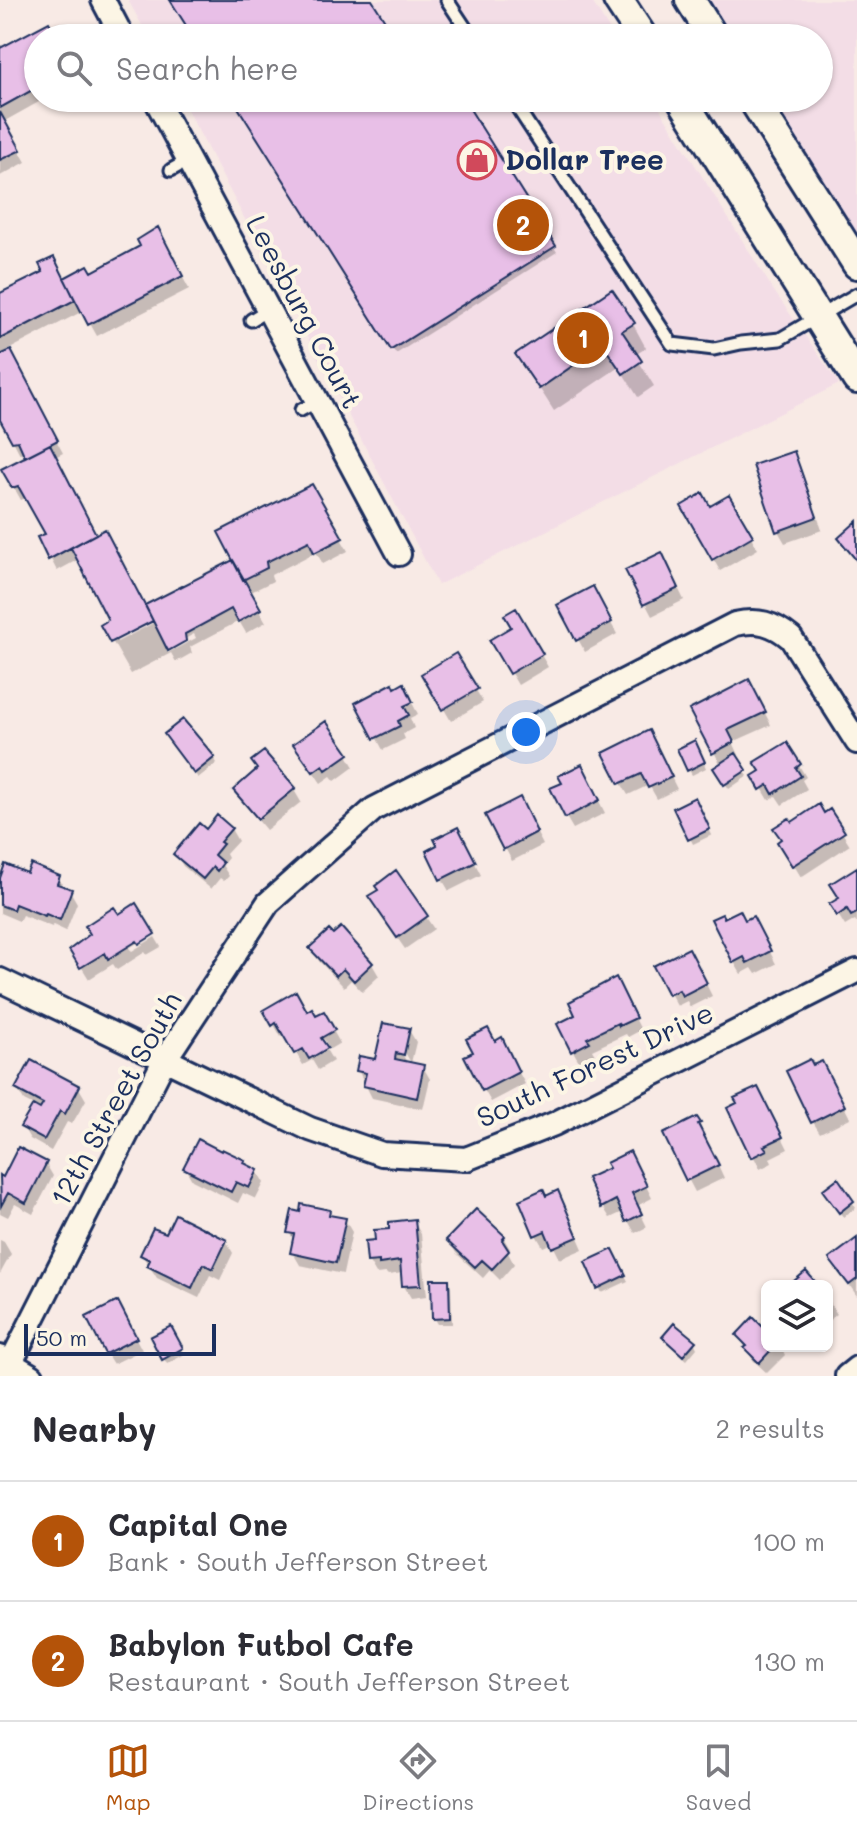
<!DOCTYPE html>
<meta charset="utf-8">
<style>
body{margin:0;font-family:Mali,sans-serif;background:#f7f7f7;color:#2b2b33}
.controls{position:absolute;right:24px;bottom:24px;display:grid;overflow:hidden;border-radius:12px;box-shadow:0 2px 6px #0004}
.controls button{width:72px;height:72px;display:grid;place-items:center;padding:0;border:0;border-bottom:2px solid #e1e1e2;background:#fff;color:#2b2b33;font:40px sans-serif}
.scale{position:absolute;left:24px;bottom:20px;width:192px;box-sizing:border-box;padding-left:8px;border:4px solid #1b2f5e;border-top:0;font-size:22px;line-height:28px;white-space:nowrap;color:#1b2f5e;-webkit-text-stroke:6px #fcf5e5;paint-order:stroke}
.you{position:absolute;left:526px;top:732px;width:28px;height:28px;margin:-20px;border:6px solid #fff;border-radius:50%;background:#1a73e8;box-shadow:0 0 0 12px #1a73e833}
.badge{display:grid;place-items:center;width:52px;height:52px;border-radius:50%;background:#b45309;color:#fff;font-size:26px;font-weight:700}
.pin{position:absolute;translate:-50% -50%;border:4px solid #fff;box-shadow:0 2px 8px #0006}
.list{margin:0;padding:0;list-style:none}
h2{display:flex;justify-content:space-between;align-items:center;height:104px;margin:0;padding:0 32px;font-size:34px}
h2 small{font-size:26px;font-weight:400;color:#7c7c81}
.list li{display:grid;grid-template-columns:52px 1fr auto;gap:24px;align-items:center;box-sizing:border-box;height:120px;padding:0 32px;border-top:2px solid #e1e1e2}
.list b{display:block;font-size:30px;white-space:nowrap}
.list p{margin:0;font-size:26px;white-space:nowrap;color:#7c7c81}
.list em{font-size:26px;font-style:normal;color:#7c7c81}
.icon{flex:none;width:44px;height:44px;fill:none;stroke:currentColor;stroke-width:2;stroke-linecap:round;stroke-linejoin:round}
.map{position:relative;flex:none;width:857px;height:1376px;overflow:hidden}
.search{position:absolute;background:#fff;box-shadow:0 2px 6px #0004;left:24px;right:24px;top:24px;height:88px;display:flex;align-items:center;gap:20px;box-sizing:border-box;padding:0 28px;border-radius:44px;color:#7c7c81;font-size:30px}
.sheet{height:344px;background:#fff}
nav{display:flex;justify-content:space-around;align-items:center;box-sizing:border-box;height:112px;border-top:2px solid #e1e1e2;background:#fff;font-size:22px;color:#7c7c81}
nav a{display:grid;justify-items:center;gap:4px}
nav .on{color:#b45309}
.map>svg:first-child{display:block}
</style>
<div class="map">
<svg width="857" height="1376" viewBox="0 0 857 1376">
<rect width="100%" height="100%" fill="#f8eae5"/>
<filter id="ink" filterUnits="userSpaceOnUse"><feTurbulence type="fractalNoise" baseFrequency=".0125" numOctaves="2"/><feDisplacementMap in="SourceGraphic" scale="16" xChannelSelector="R" yChannelSelector="G"/><feConvolveMatrix kernelMatrix="1 2 1 2 8 2 1 2 1" color-interpolation-filters="sRGB"/></filter>
<g filter="url(#ink)">
<path fill="#f3dde6" d="M 128,0 L 591,0 L 615,38 L 149,38 Z
M 697,0 L 857,0 L 857,248 L 760,98 L 819,98 L 819,38 L 722,38 Z
M 181,98 L 653,98 L 774,291 L 839,384 L 438,585 Z"/>
<path fill="#0003" fill-rule="evenodd" d="M 48,25 L 56,38 L 38,38 L 38,98 L 46,98 L 3,122 L 26,162 L 0,176 L 0,51 Z
M 234,98 L 432,98 L 439,109 L 456,98 L 460,98 L 557,252 L 396,354 Z
M 164,242 L 189,289 L 97,336 L 83,311 L 8,350 L 63,453 L 55,457 L 96,537 L 145,607 L 235,561 L 312,487 L 348,551 L 323,564 L 316,552 L 271,575 L 273,581 L 249,593 L 266,622 L 246,633 L 239,621 L 190,647 L 192,653 L 176,662 L 171,653 L 131,674 L 103,625 L 110,621 L 79,559 L 57,571 L 40,538 L 48,535 L 27,497 L 21,500 L 4,470 L 28,458 L 25,452 L 20,454 L 0,416 L 0,296 L 91,274 ZM 161,615 L 163,618 L 117,642 L 117,637 ZM 194,634 L 196,638 L 168,653 L 168,648 Z
M 633,324 L 646,348 L 635,355 L 654,386 L 638,397 L 619,367 L 554,411 L 518,355 Z
M 793,453 L 800,465 L 822,530 L 785,543 L 778,531 Z
M 728,497 L 758,549 L 720,571 L 684,507 L 709,508 Z
M 668,567 L 684,600 L 652,616 L 628,571 Z
M 592,589 L 617,634 L 585,652 L 560,606 Z
M 516,611 L 548,667 L 518,685 L 492,641 L 514,628 Z
M 456,656 L 483,702 L 451,721 L 424,675 Z
M 403,686 L 418,714 L 410,718 L 414,728 L 403,734 L 405,739 L 383,750 L 358,703 Z
M 755,694 L 771,725 L 733,742 L 739,755 L 735,756 L 748,776 L 729,789 L 716,769 L 721,765 L 692,711 Z
M 170,740 L 214,758 L 217,763 L 198,778 Z
M 786,744 L 806,777 L 802,780 L 807,789 L 782,805 L 776,796 L 769,800 L 755,776 L 762,772 Z
M 655,745 L 677,789 L 657,799 L 649,785 L 628,795 L 621,783 Z
M 697,748 L 706,768 L 692,775 L 689,770 Z
M 347,755 L 354,767 L 335,781 L 331,776 L 321,783 L 303,757 Z
M 588,779 L 605,813 L 573,829 L 566,817 L 564,784 Z
M 236,790 L 294,790 L 301,802 L 266,830 L 243,802 Z
M 694,800 L 712,835 L 693,844 L 676,809 Z
M 526,812 L 543,845 L 512,861 L 488,816 Z
M 829,812 L 850,845 L 801,877 L 780,842 L 791,824 L 823,816 Z
M 231,829 L 238,841 L 226,854 L 228,858 L 222,865 L 229,876 L 224,881 L 220,878 L 211,889 L 183,866 L 176,854 L 206,832 Z
M 464,842 L 481,875 L 449,891 L 442,879 L 439,846 Z
M 857,869 L 857,923 L 855,920 L 845,926 L 832,905 L 842,899 Z
M 396,873 L 434,929 L 405,949 L 377,909 Z
M 28,875 L 58,877 L 65,889 L 70,891 L 77,903 L 66,931 L 53,925 L 52,927 L 22,915 L 19,921 L 0,913 L 0,884 Z
M 118,917 L 153,933 L 129,948 L 132,951 L 155,937 L 161,947 L 147,955 L 145,952 L 117,970 L 113,964 L 89,979 L 71,950 Z
M 724,921 L 744,922 L 759,930 L 776,964 L 756,974 L 752,968 L 741,974 L 734,962 Z
M 312,949 L 372,964 L 379,976 L 362,992 L 351,980 L 344,987 L 319,961 Z
M 695,962 L 712,996 L 690,1007 L 687,1001 L 677,1006 L 656,967 Z
M 622,992 L 641,1030 L 628,1037 L 626,1034 L 592,1050 L 595,1055 L 580,1063 L 573,1051 Z
M 266,1010 L 307,1014 L 315,1018 L 323,1013 L 340,1043 L 330,1049 L 324,1039 L 321,1041 L 333,1061 L 318,1070 L 312,1060 L 303,1065 L 285,1034 L 281,1037 Z
M 409,1030 L 416,1042 L 411,1063 L 401,1045 L 398,1047 L 408,1064 L 423,1067 L 430,1079 L 423,1109 L 372,1098 L 358,1070 L 377,1061 Z
M 494,1043 L 508,1052 L 525,1084 L 491,1102 L 484,1090 Z
M 813,1067 L 828,1075 L 850,1118 L 820,1133 L 813,1122 Z
M 79,1088 L 86,1100 L 72,1124 L 67,1122 L 51,1151 L 30,1139 L 23,1127 L 34,1106 L 24,1101 L 17,1089 Z
M 764,1101 L 788,1149 L 770,1158 L 772,1163 L 760,1169 L 730,1109 L 739,1104 Z
M 697,1119 L 724,1178 L 695,1192 L 665,1135 Z
M 244,1162 L 247,1166 L 257,1171 L 264,1183 L 256,1199 L 243,1193 L 238,1203 L 192,1180 L 185,1168 Z
M 46,1164 L 53,1176 L 33,1214 L 15,1204 L 8,1217 L 0,1213 L 0,1177 L 4,1179 Z
M 636,1166 L 652,1198 L 637,1206 L 647,1227 L 635,1233 L 623,1212 L 610,1218 L 603,1207 Z
M 838,1181 L 856,1208 L 843,1217 L 828,1195 Z
M 546,1198 L 564,1205 L 583,1249 L 560,1259 L 552,1243 L 543,1247 L 536,1235 Z
M 329,1212 L 332,1217 L 345,1220 L 352,1232 L 343,1274 L 300,1265 L 293,1253 L 295,1242 L 289,1232 Z
M 414,1222 L 421,1234 L 427,1296 L 411,1298 L 404,1286 L 403,1273 L 388,1275 L 386,1273 L 376,1274 L 369,1262 L 377,1242 L 391,1230 Z
M 166,1236 L 226,1241 L 233,1253 L 220,1280 L 210,1275 L 199,1298 L 157,1278 L 142,1255 Z
M 503,1237 L 510,1249 L 508,1253 L 514,1264 L 500,1280 L 490,1270 L 483,1278 L 456,1253 L 449,1240 Z
M 0,1240 L 4,1242 L 11,1254 L 0,1274 Z
M 857,1240 L 857,1296 L 832,1260 Z
M 612,1251 L 628,1281 L 602,1293 L 587,1263 Z
M 448,1281 L 451,1286 L 452,1324 L 437,1324 L 434,1319 Z
M 827,1299 L 837,1314 L 827,1322 Z
M 124,1316 L 142,1350 L 113,1364 L 106,1353 Z
M 170,1329 L 185,1354 L 167,1364 L 153,1338 Z
M 767,1332 L 767,1346 L 780,1346 L 785,1355 L 767,1373 L 753,1360 L 738,1335 Z
M 664,1337 L 694,1342 L 697,1348 L 687,1360 L 667,1343 Z"/>
<path fill="#e8bfe7" stroke="#1b2f5e" stroke-width="2" d="M 170,0 L 372,0 L 396,38 L 194,38 Z
M 49,22 L 58,38 L 38,38 L 38,87 L 0,108 L 0,48 Z
M 232,98 L 434,98 L 439,106 L 452,98 L 463,98 L 556,246 L 391,350 Z
M 0,112 L 21,150 L 0,160 Z
M 158,227 L 183,276 L 88,325 L 64,278 L 88,265 L 92,272 L 140,246 L 137,240 Z
M 54,257 L 75,300 L 0,339 L 0,293 L 43,272 L 39,264 Z
M 612,289 L 635,323 L 622,331 L 642,361 L 623,374 L 603,345 L 539,389 L 515,354 Z
M 11,350 L 58,440 L 25,457 L 18,441 L 12,442 L 0,420 L 0,355 Z
M 50,444 L 96,534 L 48,560 L 37,537 L 45,534 L 18,486 L 12,488 L 1,469 Z
M 794,451 L 817,517 L 776,532 L 753,465 Z
M 312,484 L 343,538 L 314,553 L 309,541 L 266,562 L 267,568 L 243,580 L 218,532 Z
M 703,493 L 710,506 L 729,495 L 753,536 L 712,560 L 681,506 Z
M 857,521 L 857,561 L 838,538 Z
M 105,529 L 153,621 L 110,643 L 100,625 L 108,620 L 71,548 Z
M 662,552 L 679,588 L 643,605 L 625,570 Z
M 233,560 L 261,609 L 238,622 L 231,609 L 185,634 L 186,641 L 168,651 L 145,605 Z
M 593,586 L 612,622 L 576,641 L 557,605 Z
M 516,608 L 543,654 L 509,674 L 489,640 L 511,627 L 504,615 Z
M 456,653 L 478,689 L 442,710 L 421,674 Z
M 749,679 L 766,712 L 728,730 L 734,742 L 712,754 L 689,710 Z
M 393,683 L 395,688 L 404,683 L 413,702 L 404,706 L 409,715 L 398,721 L 400,726 L 374,739 L 355,703 Z
M 183,719 L 215,757 L 194,774 L 164,734 Z
M 326,721 L 349,754 L 326,770 L 323,765 L 313,772 L 293,744 Z
M 649,730 L 672,777 L 648,788 L 641,774 L 619,784 L 603,753 Z
M 695,740 L 705,762 L 687,771 L 677,749 Z
M 787,742 L 801,764 L 796,768 L 801,776 L 773,794 L 768,785 L 760,790 L 752,776 L 760,771 L 754,762 Z
M 264,751 L 296,788 L 258,819 L 233,790 L 257,769 L 251,761 Z
M 736,753 L 747,770 L 724,785 L 713,768 Z
M 582,764 L 600,800 L 565,818 L 550,788 L 562,783 L 558,776 Z
M 520,797 L 537,832 L 503,850 L 485,815 Z
M 695,797 L 710,829 L 688,840 L 673,808 Z
M 819,804 L 824,813 L 830,809 L 845,832 L 792,866 L 777,842 L 781,839 L 773,828 L 789,818 L 792,822 Z
M 217,815 L 232,828 L 220,842 L 223,844 L 214,855 L 223,863 L 217,871 L 213,867 L 203,879 L 173,854 L 199,823 L 206,829 Z
M 458,827 L 476,862 L 440,880 L 426,851 L 437,845 L 434,839 Z
M 5,864 L 27,873 L 31,864 L 60,876 L 57,884 L 72,889 L 60,920 L 46,914 L 45,916 L 15,904 L 13,910 L 0,905 L 0,878 Z
M 857,867 L 857,913 L 851,916 L 847,909 L 837,916 L 829,904 L 839,898 L 830,884 Z
M 396,870 L 428,916 L 397,938 L 368,896 L 378,890 L 375,886 Z
M 136,903 L 155,934 L 139,944 L 137,941 L 108,959 L 105,953 L 80,968 L 69,950 L 90,934 L 85,926 L 114,907 L 119,914 Z
M 740,910 L 745,920 L 753,916 L 771,951 L 747,963 L 744,957 L 733,963 L 711,919 L 722,914 L 724,918 Z
M 341,927 L 373,963 L 354,981 L 343,969 L 336,976 L 309,948 L 329,930 L 333,934 Z
M 689,948 L 707,983 L 682,996 L 679,990 L 668,995 L 653,966 Z
M 616,977 L 636,1018 L 619,1026 L 618,1023 L 587,1038 L 590,1042 L 571,1052 L 557,1024 L 575,1015 L 569,1002 Z
M 296,991 L 307,1011 L 312,1008 L 316,1015 L 324,1011 L 335,1030 L 321,1038 L 328,1048 L 309,1059 L 303,1049 L 294,1054 L 276,1023 L 272,1026 L 263,1010 Z
M 383,1023 L 410,1028 L 404,1055 L 396,1053 L 395,1059 L 424,1065 L 417,1098 L 363,1086 L 366,1073 L 356,1071 L 359,1056 L 375,1059 Z
M 488,1028 L 495,1041 L 502,1037 L 519,1072 L 482,1091 L 464,1056 L 473,1052 L 466,1039 Z
M 810,1059 L 813,1065 L 822,1061 L 845,1106 L 811,1123 L 786,1071 Z
M 31,1060 L 80,1086 L 65,1114 L 60,1111 L 44,1140 L 20,1127 L 33,1105 L 40,1109 L 43,1104 L 15,1089 Z
M 758,1087 L 783,1137 L 764,1146 L 767,1150 L 751,1158 L 727,1108 L 737,1103 L 734,1098 Z
M 697,1117 L 701,1123 L 698,1124 L 719,1165 L 686,1181 L 663,1134 Z
M 198,1139 L 221,1151 L 222,1149 L 245,1160 L 244,1163 L 258,1170 L 249,1188 L 236,1182 L 231,1192 L 183,1168 Z
M 18,1147 L 47,1162 L 26,1203 L 8,1193 L 1,1206 L 0,1175 L 3,1177 Z
M 630,1151 L 647,1186 L 632,1193 L 642,1214 L 626,1222 L 616,1200 L 601,1208 L 587,1178 L 609,1168 L 606,1163 Z
M 838,1178 L 854,1201 L 839,1213 L 822,1190 Z
M 543,1189 L 546,1196 L 558,1190 L 578,1237 L 552,1248 L 545,1231 L 534,1236 L 519,1200 Z
M 301,1204 L 330,1210 L 329,1215 L 346,1218 L 336,1263 L 290,1253 L 294,1234 L 287,1233 L 292,1210 L 300,1212 Z
M 476,1209 L 505,1236 L 502,1240 L 509,1251 L 492,1269 L 482,1260 L 475,1267 L 446,1240 Z
M 175,1214 L 227,1240 L 213,1269 L 203,1264 L 192,1288 L 147,1266 L 150,1260 L 140,1255 L 153,1228 L 166,1233 Z
M 415,1219 L 421,1285 L 402,1286 L 400,1261 L 379,1264 L 379,1261 L 367,1262 L 365,1241 L 375,1240 L 374,1230 L 389,1229 L 389,1222 Z
M 857,1238 L 857,1279 L 849,1285 L 829,1259 Z
M 613,1249 L 626,1275 L 597,1289 L 585,1262 Z
M 806,1271 L 819,1286 L 788,1286 Z
M 431,1279 L 449,1279 L 450,1318 L 432,1319 Z
M 118,1301 L 137,1338 L 105,1354 L 86,1317 Z
M 753,1317 L 764,1328 L 767,1328 L 767,1346 L 775,1346 L 759,1363 L 744,1348 L 747,1346 L 736,1335 Z
M 674,1323 L 696,1341 L 683,1356 L 662,1337 Z
M 171,1326 L 183,1348 L 162,1360 L 150,1337 Z"/>
<g fill="none" stroke-linecap="round" stroke-linejoin="round">
<g stroke="#1b2f5e" stroke-width="17">
<path id="service" d="M 447,0 L 472,38
M 511,98 L 672,344 L 714,349 L 741,343 L 780,339 L 857,294
M 171,170 L 189,160
M 251,320 L 269,309
M 301,410 L 318,401"/>
</g>
<g stroke="#1b2f5e" stroke-width="28">
<path id="minor" d="M 103,0 L 123,38
M 155,98 L 399,554
M 0,980 L 310,1129 L 382,1154 L 466,1159 L 554,1124 L 857,971
M 0,1357 L 32,1376
M 4,1376 L 164,1061 L 268,903 L 374,809 L 735,624 C 758,619 773,623 791,638 L 857,742
M 847,1376 L 857,1368"/>
</g>
<g stroke="#1b2f5e" stroke-width="34">
<path id="tertiary" d="M 618,0 L 643,38
M 690,0 L 714,38
M 681,98 L 857,379
M 752,98 L 857,264"/>
</g>
<use href="#service" stroke="#fcf5e5" stroke-width="11"/>
<use href="#minor" stroke="#fcf5e5" stroke-width="22"/>
<use href="#tertiary" stroke="#fcf5e5" stroke-width="28"/>
</g>
</g>
<defs>
<g id="shop-ring" transform="scale(2)"><circle r="9.5" fill="#fcf5e5" stroke="#d1495b" stroke-width="1.5"/><path d="M-5-2.5h2.3a2.7 3.5 0 0 1 5.4 0H5L5.5 6h-11ZM-1.5-2.5h3a1.5 2.3 0 0 0-3 0Z" fill="#d1495b"/></g>
</defs>
<g fill-rule="evenodd">
<use href="#shop-ring" x="477" y="160"/>
</g>
<g text-anchor="middle" stroke-width="8" stroke-linejoin="round" paint-order="stroke">
<g font-size="28" font-weight="bold" fill="#1b2f5e" stroke="#fcf5e5" text-anchor="start">
<text x="505" y="170">Dollar Tree</text>
</g>
<g font-size="28" fill="#1b2f5e" stroke="#fcf5e5">
<text transform="translate(304 312) rotate(62)" y="10">Leesburg Court</text>
<text transform="translate(595 1065) rotate(-25)" y="10">South Forest Drive</text>
<text transform="translate(116 1099) rotate(-61)" y="10">12th Street South</text>
</g>
</g>
</svg>
<div class="controls">
<button><svg class="icon" aria-label="layers" viewBox="0 0 24 24"><path d="M12 4l9 5-9 5-9-5zM3 14l9 5 9-5"/></svg></button>
</div>
<div class="scale">50 m</div>
<div class="you"></div>
<div class="pin badge" style="left:583px;top:338px">1</div>
<div class="pin badge" style="left:523px;top:225px">2</div>
<div class="search"><svg class="icon" aria-label="search" viewBox="0 0 24 24"><circle cx="10" cy="10" r="6"/><path d="M15 15l6 6"/></svg>Search here</div>
</div>
<section class="sheet">
<h2>Nearby<small>2 results</small></h2>
<ul class="list">
<li><span class="badge">1</span><div><b>Capital One</b><p>Bank · South Jefferson Street</p></div><em>100 m</em></li>
<li><span class="badge">2</span><div><b>Babylon Futbol Cafe</b><p>Restaurant · South Jefferson Street</p></div><em>130 m</em></li>
</ul>
</section>
<nav>
<a class="on"><svg class="icon" aria-label="map" viewBox="0 0 24 24"><path d="M3 6l6-2 6 2 6-2v14l-6 2-6-2-6 2zM9 4v14M15 6v14"/></svg>Map</a>
<a><svg class="icon" aria-label="directions" viewBox="0 0 24 24"><path d="M12 3l9 9-9 9-9-9zM9 14v-3h6M13 9l2 2-2 2"/></svg>Directions</a>
<a><svg class="icon" aria-label="saved" viewBox="0 0 24 24"><path d="M7 4h10v16l-5-4-5 4z"/></svg>Saved</a>
</nav>
